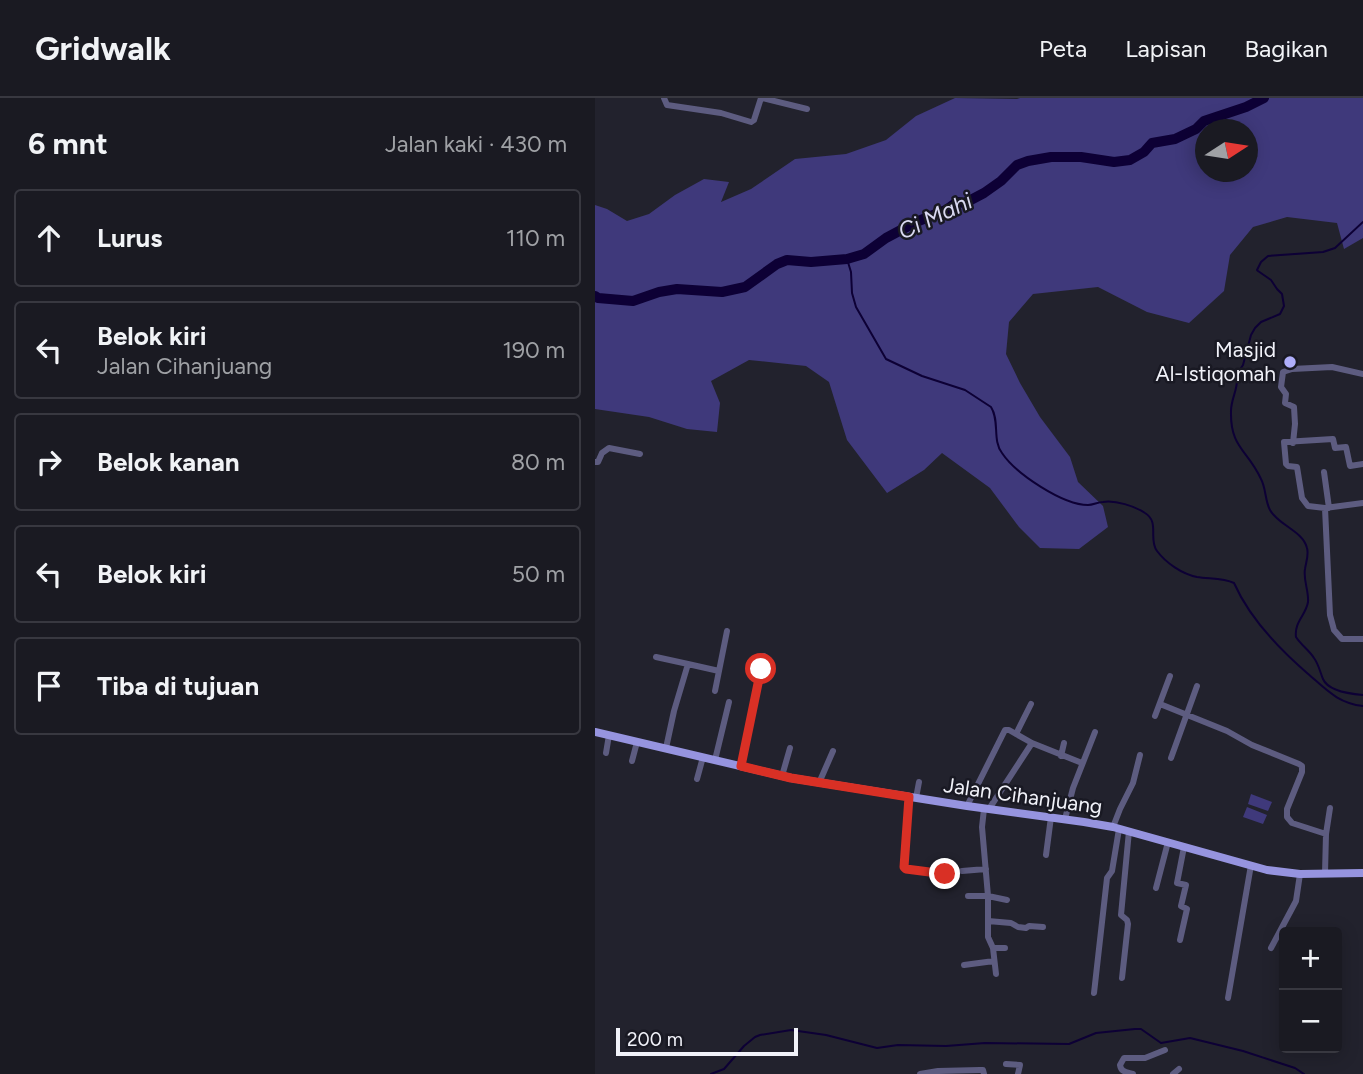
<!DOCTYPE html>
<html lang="id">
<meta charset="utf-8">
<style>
body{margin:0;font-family:Figtree,sans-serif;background:#23232a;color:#f1f3f6}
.controls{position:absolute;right:21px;bottom:21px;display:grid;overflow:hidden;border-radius:7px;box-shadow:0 4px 18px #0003}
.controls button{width:63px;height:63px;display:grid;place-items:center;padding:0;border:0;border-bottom:2px solid #383840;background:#1a1a22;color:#f1f3f6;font:35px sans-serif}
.compass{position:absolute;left:600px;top:21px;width:63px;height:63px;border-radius:50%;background:#1a1a22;box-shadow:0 4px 18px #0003;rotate:78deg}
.scale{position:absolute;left:21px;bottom:18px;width:182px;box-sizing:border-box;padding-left:7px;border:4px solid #f1f2f9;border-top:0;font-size:19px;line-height:24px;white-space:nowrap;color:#f1f2f9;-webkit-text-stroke:5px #191923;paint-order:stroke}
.stop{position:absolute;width:21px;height:21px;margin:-16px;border:5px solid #d93025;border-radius:50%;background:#fff}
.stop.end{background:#d93025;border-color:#fff;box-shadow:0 2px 7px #0008}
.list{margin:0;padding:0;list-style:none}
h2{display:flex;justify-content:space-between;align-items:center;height:91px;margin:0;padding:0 28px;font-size:30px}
h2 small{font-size:23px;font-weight:400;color:#9fa1a5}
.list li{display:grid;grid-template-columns:46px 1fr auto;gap:21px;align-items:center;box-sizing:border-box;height:98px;margin:0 14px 14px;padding:0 14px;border:2px solid #383840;border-radius:7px}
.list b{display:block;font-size:26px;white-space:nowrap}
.list p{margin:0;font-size:23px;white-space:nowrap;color:#9fa1a5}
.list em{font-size:23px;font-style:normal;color:#9fa1a5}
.icon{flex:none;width:38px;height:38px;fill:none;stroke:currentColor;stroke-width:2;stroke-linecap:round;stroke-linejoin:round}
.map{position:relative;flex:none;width:768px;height:976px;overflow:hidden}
header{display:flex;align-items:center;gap:42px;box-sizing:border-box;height:98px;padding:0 35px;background:#1a1a22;border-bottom:2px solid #383840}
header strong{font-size:33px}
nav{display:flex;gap:38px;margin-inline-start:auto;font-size:24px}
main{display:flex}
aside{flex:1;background:#1a1a22}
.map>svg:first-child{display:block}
</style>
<header>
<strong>Gridwalk</strong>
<nav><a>Peta</a><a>Lapisan</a><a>Bagikan</a></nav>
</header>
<main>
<aside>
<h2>6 mnt<small>Jalan kaki · 430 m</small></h2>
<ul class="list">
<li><svg class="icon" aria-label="ahead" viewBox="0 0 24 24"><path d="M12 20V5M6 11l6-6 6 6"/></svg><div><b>Lurus</b></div><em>110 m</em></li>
<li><svg class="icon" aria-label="left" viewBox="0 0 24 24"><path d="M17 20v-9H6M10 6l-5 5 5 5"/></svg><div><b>Belok kiri</b><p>Jalan Cihanjuang</p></div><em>190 m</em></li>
<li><svg class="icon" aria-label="right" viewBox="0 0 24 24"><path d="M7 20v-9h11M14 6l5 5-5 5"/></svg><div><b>Belok kanan</b></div><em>80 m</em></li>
<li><svg class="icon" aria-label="left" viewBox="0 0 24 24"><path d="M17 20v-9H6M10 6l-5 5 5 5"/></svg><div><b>Belok kiri</b></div><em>50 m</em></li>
<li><svg class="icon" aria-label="arrive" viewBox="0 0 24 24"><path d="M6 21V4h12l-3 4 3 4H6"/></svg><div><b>Tiba di tujuan</b></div></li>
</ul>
</aside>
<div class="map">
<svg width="768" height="976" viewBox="0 0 768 976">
<rect width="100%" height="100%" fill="#22222d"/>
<path fill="#3f397b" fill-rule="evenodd" d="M 360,0 L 422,1 L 425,0 L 768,0 L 768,140 L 749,151 L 742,125 L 692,119 L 658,129 L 635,157 L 629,193 L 594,225 L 552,214 L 503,189 L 438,196 L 414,224 L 411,256 L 425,285 L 445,319 L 475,359 L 483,384 L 508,408 L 513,429 L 484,451 L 445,450 L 424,429 L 395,390 L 347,355 L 329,372 L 292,395 L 252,342 L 234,284 L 211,268 L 154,262 L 116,283 L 125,305 L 122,334 L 92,331 L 54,319 L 0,311 L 0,107 L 12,111 L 32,123 L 54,116 L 80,97 L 109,81 L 134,84 L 126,104 L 156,91 L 200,61 L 251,56 L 291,42 L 321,18 ZM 610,32 L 652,32 L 652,74 L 610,74 Z
M 656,696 L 677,704 L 673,713 L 653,706 Z
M 652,709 L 672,717 L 668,726 L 648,719 Z"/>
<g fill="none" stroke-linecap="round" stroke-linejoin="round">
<path stroke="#0d0035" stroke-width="2" d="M 768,124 L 740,150 L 728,154 L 673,158 L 666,164 L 662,172 L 663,173 L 676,182 L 682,191 L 687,196 L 689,208 L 685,216 L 666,224 L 660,230 L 656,237 L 648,267 L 642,276 C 644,290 636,300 636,313 C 635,350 653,352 666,381 C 671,390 670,403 675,412 C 683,427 708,433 712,450 C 714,457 711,464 710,471 C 708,482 714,493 713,504 C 711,517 699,524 701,539 C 706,547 714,552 719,560 C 724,567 725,574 728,581 C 733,593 756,596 768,597
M 252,161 L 256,174 L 257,195 L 261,209 L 291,261 L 327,278 L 370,292 L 396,309 C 405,323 397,342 407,355 C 421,376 468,407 493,407 C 498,407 503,404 508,404 C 520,402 540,408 550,415 C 565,424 553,441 562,453 C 571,465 587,476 602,479 C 614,481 628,480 639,485 C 655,521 683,550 712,575 C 731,591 742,605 768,608
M 116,976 L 129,971 L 149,948 L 160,939 L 165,937 L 196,932 L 231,937 L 282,950 L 303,947 L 351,948 L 390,945 L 474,946 L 501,935 L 540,931 L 546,931 L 566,945 L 595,940 L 648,953 L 700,970 L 709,976"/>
<path stroke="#0d0035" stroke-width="10" d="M 0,198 L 3,200 L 38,203 L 64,194 L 82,191 L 127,194 L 150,189 L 182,166 L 192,162 L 216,164 L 252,161 L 269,156 L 291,140 L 321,124 L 351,112 L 362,104 L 370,105 L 389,95 L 406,83 L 422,67 L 433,63 L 456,59 L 486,59 L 519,64 L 535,62 L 549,54 L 557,45 L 580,41 L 601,31 L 609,23 L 651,9 L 669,0"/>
<path stroke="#5d5c80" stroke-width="6" d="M 69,0 L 72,7 L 126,15 L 156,24 L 159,22 L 166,0
M 167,0 L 212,11
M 698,345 L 700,326 L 699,309 L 690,305 L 691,296 L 686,289 L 688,274 L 697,271 L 737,269 L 768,276
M 0,364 L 3,364 L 7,355 L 14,350 L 45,356
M 768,366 L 755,368 L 751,349 L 740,350 L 738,341 L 689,344 L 691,366 L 693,368 L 702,369 L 707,400 L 713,408 L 730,410 L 768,405
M 729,374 L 734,410
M 730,410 L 735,517 L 739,532 L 747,541 L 768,541
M 61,559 L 93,566
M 120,593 L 132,533
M 565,606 L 632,633 L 657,647 L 704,666 L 707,668 L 707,674 L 692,711 L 692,719 L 697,725 L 731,736
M 560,618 L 575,578
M 421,636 L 436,606
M 71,650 L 79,613 L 93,566 L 124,573
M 11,655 L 14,637
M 466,658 L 469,645
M 576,660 L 602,588
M 120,662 L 134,604
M 37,663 L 42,644
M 146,668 L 169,558
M 187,678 L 195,650
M 102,681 L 108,659
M 224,685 L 238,653
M 314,699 L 309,770 L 350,776
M 321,700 L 324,684
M 372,708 L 410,632 L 414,632 L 437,645 L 487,665
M 389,711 L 387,729 L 393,798 L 393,839 L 398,850 L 410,850
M 394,711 L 437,645
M 470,721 L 478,690 L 500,634
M 518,729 L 525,711 L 538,685 L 545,657
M 451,757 L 456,719
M 367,773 L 391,771
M 730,775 L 731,736 L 735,710
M 561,790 L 573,744
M 373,798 L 393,798 L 412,802
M 393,823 L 416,825 L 423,829 L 431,830 L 434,828 L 448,829
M 585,842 L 592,811 L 586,808 L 591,787 L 582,785 L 589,749
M 398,850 L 401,876
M 676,850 L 701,803 L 705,776
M 369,867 L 399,863
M 527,880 L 533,826 L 532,822 L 526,817 L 534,733
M 499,895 L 512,780 L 517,773 L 524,731
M 633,900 L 656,767
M 411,966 L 425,967 L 423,976
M 325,976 L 343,973 L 385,972 L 388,972 L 389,976
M 538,976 C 531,974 526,974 525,967 L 529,960 L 550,960 L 570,952
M 578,976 L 584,971"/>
<path stroke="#9694df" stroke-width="8" d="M 0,634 L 196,680 L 372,708 L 489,724 L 518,729 L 672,772 L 705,776 L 768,775"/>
</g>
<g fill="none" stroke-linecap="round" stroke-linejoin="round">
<path stroke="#d93025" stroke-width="9" d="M 166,571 L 146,668 L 196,680 L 314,699 L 309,769 L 311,771 L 350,776"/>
</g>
<circle fill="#afaefa" stroke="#191923" stroke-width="2.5" cx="695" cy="264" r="7"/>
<g text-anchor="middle" stroke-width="5" stroke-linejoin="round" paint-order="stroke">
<g font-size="21" fill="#f1f2f9" stroke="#191923" text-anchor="end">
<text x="681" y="259">Masjid<tspan x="681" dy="24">Al-Istiqomah</tspan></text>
</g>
<g font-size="21" fill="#f1f2f9" stroke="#191923">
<text transform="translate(428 698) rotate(8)" y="7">Jalan Cihanjuang</text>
</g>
<g font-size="23" font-style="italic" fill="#d9d9f1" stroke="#191923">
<text transform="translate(340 118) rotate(-25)" y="8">Ci Mahi</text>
</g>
</g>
</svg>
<div class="controls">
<button>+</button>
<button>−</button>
</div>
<svg class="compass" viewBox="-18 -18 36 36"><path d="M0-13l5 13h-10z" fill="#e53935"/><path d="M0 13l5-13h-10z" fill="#9fa1a5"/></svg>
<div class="scale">200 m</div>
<div class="stop" style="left:166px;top:571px"></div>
<div class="stop end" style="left:350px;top:776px"></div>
</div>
</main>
